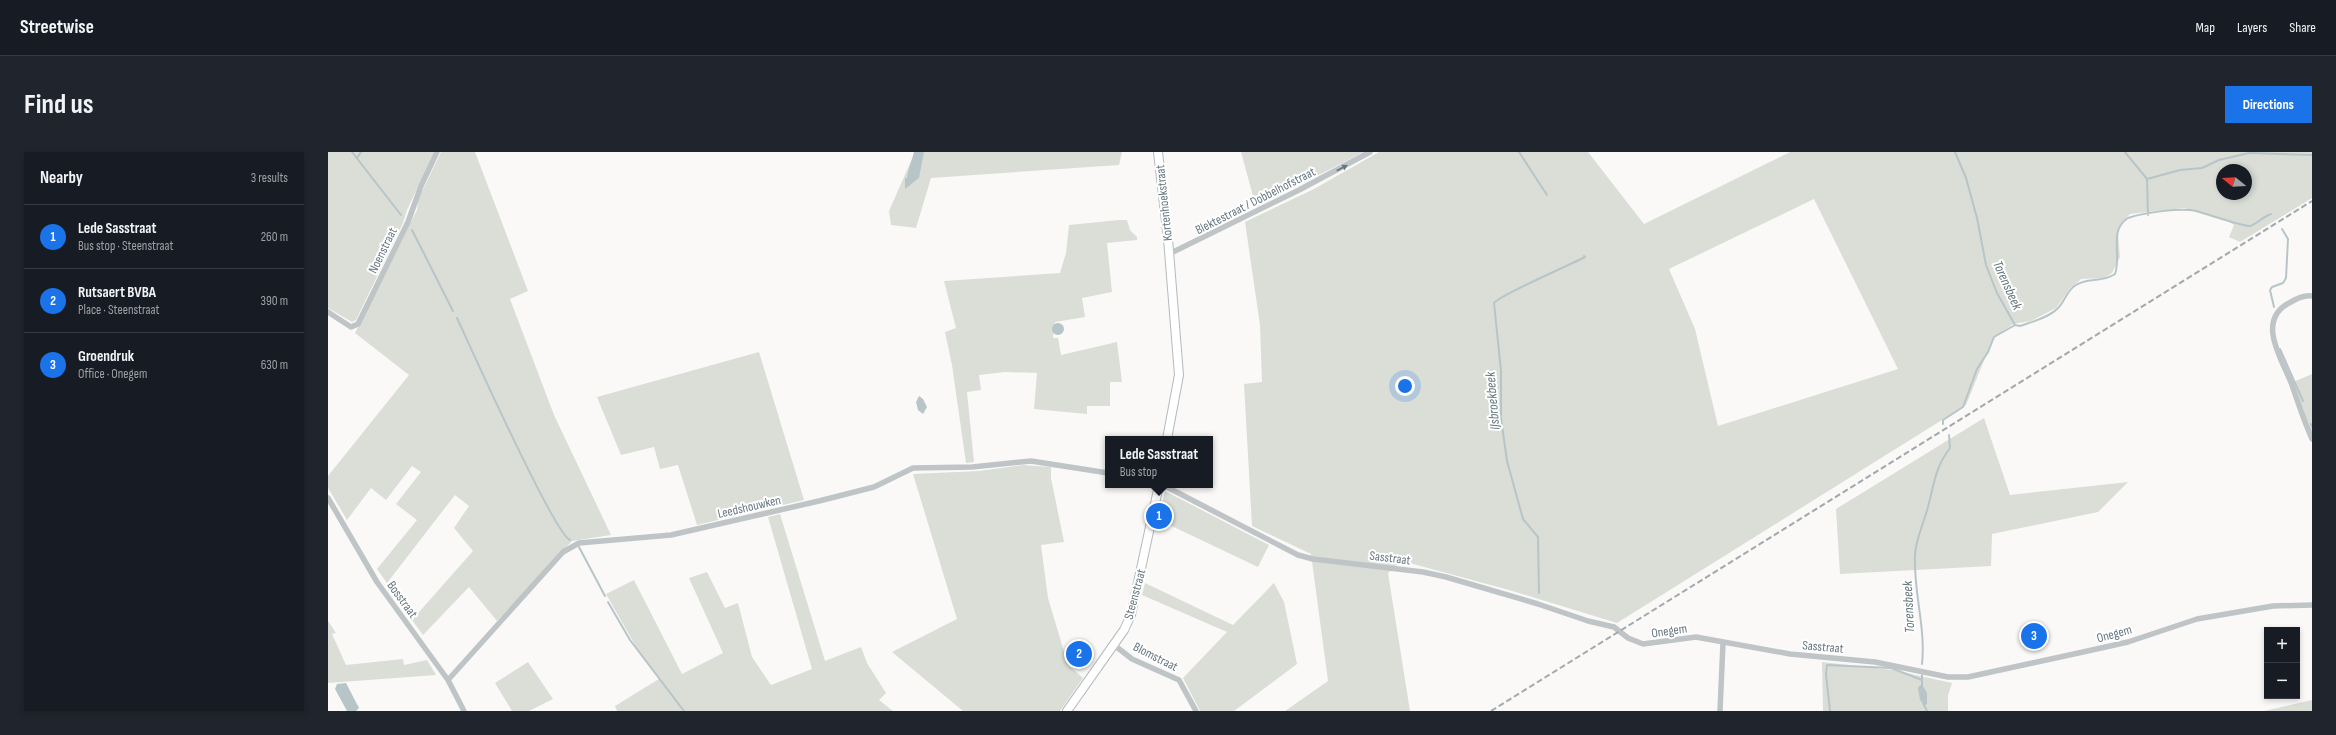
<!DOCTYPE html>
<meta charset="utf-8">
<style>
body{margin:0;font-family:"Sofia Sans Condensed",sans-serif;background:#20242c;color:#f1f3f6}
.controls{position:absolute;right:12px;bottom:12px;display:grid;overflow:hidden;border-radius:0px;box-shadow:0 2px 6px #0003}
.controls button{width:36px;height:36px;display:grid;place-items:center;padding:0;border:0;border-bottom:1px solid #363941;background:#171b24;color:#f1f3f6;font:20px sans-serif}
.compass{position:absolute;left:1888px;top:12px;width:36px;height:36px;border-radius:50%;background:#171b24;box-shadow:0 2px 6px #0003;rotate:288deg}
.you{position:absolute;left:1077px;top:234px;width:14px;height:14px;margin:-10px;border:3px solid #fff;border-radius:50%;background:#1a73e8;box-shadow:0 0 0 6px #1a73e833}
.badge{display:grid;place-items:center;width:26px;height:26px;border-radius:50%;background:#1a73e8;color:#fff;font-size:13px;font-weight:700}
.pin{position:absolute;translate:-50% -50%;border:2px solid #fff;box-shadow:0 1px 4px #0006}
.popup{position:absolute;left:777px;top:284px;width:108px;height:52px;box-sizing:border-box;display:grid;place-content:center;border-radius:0px;background:#171b24;filter:drop-shadow(0 1px 3px #0005);font-size:13px;white-space:nowrap;color:#9ea1a6}
.popup b{font-size:15px;color:#f1f3f6}
.popup::after{content:'';position:absolute;left:50%;top:100%;margin-left:-8px;border:8px solid transparent;border-top-color:#171b24}
.list{margin:0;padding:0;list-style:none}
h2{display:flex;justify-content:space-between;align-items:center;height:52px;margin:0;padding:0 16px;font-size:17px}
h2 small{font-size:13px;font-weight:400;color:#9ea1a6}
.list li{display:grid;grid-template-columns:26px 1fr auto;gap:12px;align-items:center;box-sizing:border-box;height:64px;padding:0 16px;border-top:1px solid #363941}
.list b{display:block;font-size:15px;white-space:nowrap}
.list p{margin:0;font-size:13px;white-space:nowrap;color:#9ea1a6}
.list em{font-size:13px;font-style:normal;color:#9ea1a6}
.map{position:relative;flex:none;width:1984px;height:559px;overflow:hidden;border-radius:0px}
header{display:flex;align-items:center;gap:24px;box-sizing:border-box;height:56px;padding:0 20px;background:#171b24;border-bottom:1px solid #363941}
header strong{font-size:19px}
nav{display:flex;gap:22px;margin-inline-start:auto;font-size:14px}
.intro{display:flex;align-items:center;justify-content:space-between;box-sizing:border-box;height:96px;padding:0 24px}
h1{margin:0;font-size:28px}
.button{padding:10px 18px;border-radius:0px;background:#1a73e8;color:#fff;font-size:14px;font-weight:700}
main{display:flex;gap:24px;padding:0 24px}
aside{flex:1;background:#171b24;border-radius:0px;box-shadow:0 2px 6px #0003}
.map>svg:first-child{display:block}
</style>
<header>
<strong>Streetwise</strong>
<nav><a>Map</a><a>Layers</a><a>Share</a></nav>
</header>
<div class="intro"><h1>Find us</h1><a class="button">Directions</a></div>
<main>
<aside>
<h2>Nearby<small>3 results</small></h2>
<ul class="list">
<li><span class="badge">1</span><div><b>Lede Sasstraat</b><p>Bus stop · Steenstraat</p></div><em>260 m</em></li>
<li><span class="badge">2</span><div><b>Rutsaert BVBA</b><p>Place · Steenstraat</p></div><em>390 m</em></li>
<li><span class="badge">3</span><div><b>Groendruk</b><p>Office · Onegem</p></div><em>630 m</em></li>
</ul>
</aside>
<div class="map">
<svg width="1984" height="559" viewBox="0 0 1984 559">
<rect width="100%" height="100%" fill="#faf9f8"/>
<path fill="#daded7" fill-rule="evenodd" d="M 0,0 L 106,0 L 79,58 L 75,71 L 28,168 L 24,170 L 0,156 Z
M 113,0 L 147,0 L 200,139 L 182,147 L 226,263 L 283,383 L 244,389 L 169,469 L 141,435 L 95,483 L 84,468 L 145,399 L 126,376 L 141,354 L 127,343 L 59,431 L 49,417 L 89,368 L 68,352 L 93,320 L 84,314 L 58,348 L 43,336 L 19,368 L 0,336 L 0,324 L 81,223 L 27,181 L 89,58 L 90,48 Z
M 587,0 L 794,0 L 791,13 L 603,26 L 588,76 L 563,73 L 561,59 Z
M 913,0 L 1036,0 L 928,55 Z
M 1051,0 L 1260,0 L 1316,72 L 1462,0 L 1984,0 L 1984,46 L 1912,90 L 1901,85 L 1906,73 L 1900,69 L 1856,56 L 1802,62 L 1792,73 L 1790,80 L 1792,105 L 1784,121 L 1776,126 L 1753,127 L 1741,138 L 1728,156 L 1703,169 L 1685,172 L 1665,186 L 1638,253 L 1289,471 L 1181,438 L 1074,409 L 1060,421 L 1082,559 L 957,559 L 1000,529 L 983,402 L 924,374 L 916,232 L 934,230 L 932,173 L 917,70 L 986,37 ZM 1894,18 L 1918,18 L 1918,42 L 1894,42 ZM 1486,47 L 1570,217 L 1390,274 L 1367,177 L 1341,117 Z
M 791,68 L 799,68 L 802,78 L 809,85 L 809,88 L 779,91 L 784,140 L 754,146 L 757,165 L 727,170 L 725,186 L 730,186 L 733,203 L 789,190 L 794,230 L 782,230 L 782,254 L 759,254 L 759,262 L 706,257 L 709,221 L 677,220 L 651,223 L 653,238 L 639,240 L 646,310 L 638,311 L 624,213 L 617,180 L 628,176 L 616,129 L 732,121 L 738,101 L 741,73 Z
M 431,200 L 476,348 L 369,373 L 350,313 L 332,317 L 326,295 L 293,303 L 269,245 Z
M 1984,222 L 1984,287 L 1963,231 Z
M 1656,266 L 1682,343 L 1800,330 L 1770,360 L 1664,382 L 1663,414 L 1512,422 L 1508,357 Z
M 695,313 L 723,315 L 723,326 L 736,390 L 713,393 L 720,446 L 740,513 L 755,526 L 732,559 L 635,559 L 564,500 L 629,467 L 585,322 L 651,319 Z
M 837,339 L 941,393 L 930,415 L 833,369 L 835,359 L 833,355 Z
M 452,362 L 497,509 L 533,495 L 539,511 L 558,541 L 551,548 L 565,559 L 289,559 L 287,554 L 331,527 L 312,502 L 278,442 L 306,428 L 354,522 L 395,501 L 361,426 L 379,420 L 397,456 L 410,451 L 424,505 L 443,533 L 484,517 L 440,365 Z
M 817,431 L 905,473 L 946,431 L 956,450 L 969,512 L 906,559 L 872,559 L 855,526 L 899,480 L 814,443 Z
M 0,469 L 8,481 L 4,482 L 18,513 L 75,507 L 76,513 L 99,508 L 108,523 L 0,531 Z
M 200,510 L 225,547 L 201,559 L 184,559 L 167,531 Z
M 1494,510 L 1565,518 L 1624,531 L 1620,543 L 1620,559 L 1495,559 Z
M 1984,548 L 1984,559 L 1936,559 Z"/>
<path fill="#b8c5c8" d="M 586,0 L 596,0 L 591,26 L 577,37 L 577,26 L 579,26 C 580,17 584,9 586,0 Z
M724 177a6 6 0 1 1 12 0a6 6 0 1 1-12 0Z
M 591,244 L 595,247 L 599,255 L 595,262 L 590,258 L 588,250 Z
M 18,531 L 31,556 L 28,559 L 19,559 L 7,537 L 9,532 Z
M 1592,533 L 1595,534 L 1599,541 L 1599,552 L 1597,553 L 1592,548 L 1590,536 Z"/>
<g fill="none" stroke-linecap="round" stroke-linejoin="round">
<path stroke="#b8c5c8" stroke-width="2" d="M 24,0 L 73,63
M 1191,0 L 1219,43
M 1797,0 L 1819,27 L 1820,63
M 29,6 L 33,0
M 1819,27 L 1852,18 L 1874,16 L 1891,8 L 1921,1 L 1984,3
M 84,78 L 125,159
M 1946,155 L 1942,138 L 1944,135 L 1955,131 L 1958,126 L 1960,87 L 1954,77
M 129,166 C 143,196 226,382 242,388
M 1687,173 L 1692,174 C 1703,170 1720,166 1729,157 C 1737,150 1738,139 1748,133 C 1759,125 1774,131 1787,122 C 1794,103 1780,79 1800,66 C 1815,61 1853,55 1868,59 C 1876,61 1917,75 1922,74 C 1929,72 1936,64 1943,62
M 1952,197 L 1975,249
M 1615,272 L 1615,268 L 1635,255 L 1649,217 L 1660,200 L 1666,185 L 1687,173 L 1669,141 L 1658,113 L 1649,66 L 1638,26 L 1627,0
M 1983,272 L 1984,274
M 251,395 L 277,444
M 1211,441 L 1210,385 L 1195,367 L 1179,309 L 1173,266 L 1173,219 L 1166,151 C 1172,143 1242,113 1257,105 L 1256,104
M 280,450 L 302,488 L 356,559
M 1594,512 C 1598,475 1585,439 1587,402 C 1588,387 1596,370 1600,355 C 1606,333 1607,315 1622,296 L 1621,283
M 1594,535 L 1594,523
M 1595,551 L 1599,559
M 1502,559 L 1498,522 L 1499,513 L 1563,516 L 1594,528"/>
<g stroke="#b4babe" stroke-width="10">
<path id="secondary" d="M 830,0 L 840,87 L 851,223 L 839,287
M 739,559 L 796,478 L 803,463 L 831,333"/>
</g>
<path stroke="#bfc4c7" stroke-width="5.5" d="M 841,102 L 971,38 L 1042,0
M 1984,144 C 1975,143 1968,147 1961,151 C 1927,169 1955,209 1964,233 C 1970,251 1976,269 1984,287
M 0,160 L 23,175 L 30,172 L 80,70 L 93,34 L 109,0
M 835,333 L 970,403 L 985,407 L 1095,420 L 1118,425 L 1210,452 L 1260,469 L 1286,475 L 1300,486 L 1315,492 L 1368,485 L 1462,502 L 1547,510 L 1620,525 L 1640,525 L 1755,500 L 1800,490 L 1869,467 L 1945,454 L 1984,453
M 0,346 L 49,430 L 120,528 L 136,559
M 786,493 L 804,507 L 851,528 L 868,559
M 120,528 L 235,400 L 251,391 L 343,383 L 491,349 L 546,335 L 585,316 L 644,315 L 703,309 L 780,321
M 1392,559 L 1395,491"/>
<use href="#secondary" stroke="#fff" stroke-width="8"/>
<path stroke="#a1a9ad" stroke-width="2" stroke-dasharray="6 3" stroke-linecap="butt" d="M 1163,559 L 1984,49"/>
</g>
<defs><path id="oneway-solid" d="M-6-.8H1V-3.2L6.5 0L1 3.2V.8H-6Z"/></defs>
<use fill="#667780" href="#oneway-solid" transform="translate(1014 16) rotate(-27)"/>
<g text-anchor="middle" stroke-width="4" stroke-linejoin="round" paint-order="stroke">
<g font-size="13" fill="#667780" stroke="#fff">
<text transform="translate(927 48) rotate(-27)" y="5">Blektestraat / Dobbelhofstraat</text>
<text transform="translate(835 51) rotate(-96)" y="5">Kortenhoekstraat</text>
<text transform="translate(54 98) rotate(-64)" y="5">Noenstraat</text>
<text transform="translate(421 354) rotate(-13)" y="5">Leedshouwken</text>
<text transform="translate(1062 405) rotate(7)" y="5">Sasstraat</text>
<text transform="translate(806 442) rotate(-75)" y="5">Steenstraat</text>
<text transform="translate(75 447) rotate(54)" y="5">Bosstraat</text>
<text transform="translate(1341 478) rotate(-8)" y="5">Onegem</text>
<text transform="translate(1786 481) rotate(-15)" y="5">Onegem</text>
<text transform="translate(1495 494) rotate(5)" y="5">Sasstraat</text>
<text transform="translate(828 504) rotate(27)" y="5">Blomstraat</text>
</g>
<g font-size="14" font-style="italic" fill="#61767a" stroke="#fff">
<text transform="translate(1680 133) rotate(66)" y="5">Torensbeek</text>
<text transform="translate(1164 249) rotate(-95)" y="5">IJsbroekbeek</text>
<text transform="translate(1580 455) rotate(-93)" y="5">Torensbeek</text>
</g>
</g>
</svg>
<div class="controls">
<button>+</button>
<button>−</button>
</div>
<svg class="compass" viewBox="-18 -18 36 36"><path d="M0-13l5 13h-10z" fill="#e53935"/><path d="M0 13l5-13h-10z" fill="#9ea1a6"/></svg>
<div class="you"></div>
<div class="pin badge" style="left:831px;top:364px">1</div>
<div class="popup"><b>Lede Sasstraat</b>Bus stop</div>
<div class="pin badge" style="left:751px;top:502px">2</div>
<div class="pin badge" style="left:1706px;top:484px">3</div>
</div>
</main>
